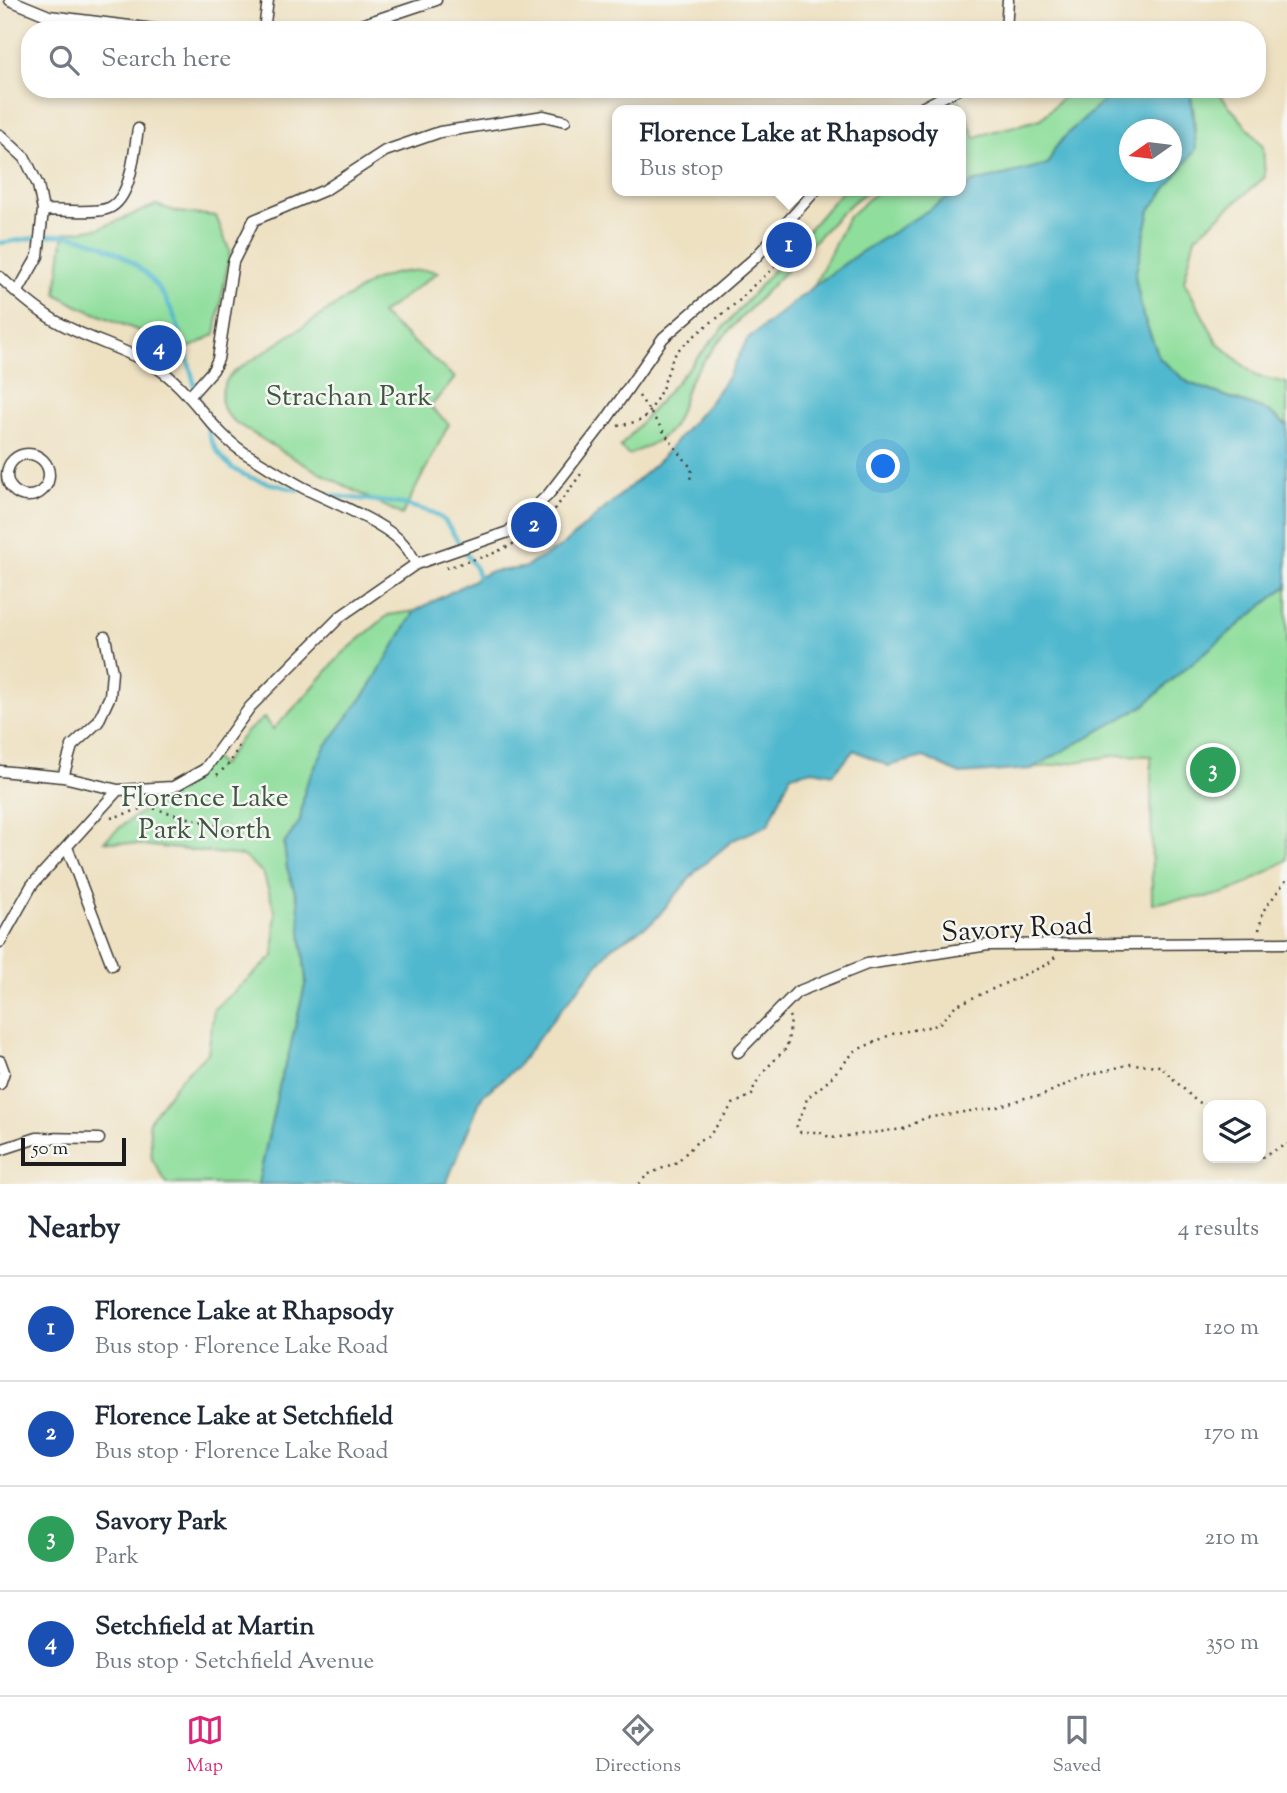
<!DOCTYPE html>
<meta charset="utf-8">
<style>
body{margin:0;font-family:"Sorts Mill Goudy",serif;background:#f2f2f3;color:#1f2937}
.controls{position:absolute;right:21px;bottom:21px;display:grid;overflow:hidden;border-radius:14px;box-shadow:0 4px 10px #0003}
.controls button{width:63px;height:63px;display:grid;place-items:center;padding:0;border:0;border-bottom:2px solid #e0e1e3;background:#fff;color:#1f2937;font:35px sans-serif}
.compass{position:absolute;left:1119px;top:119px;width:63px;height:63px;border-radius:50%;background:#fff;box-shadow:0 4px 10px #0003;rotate:256deg}
.scale{position:absolute;left:21px;bottom:18px;width:105px;box-sizing:border-box;padding-left:7px;border:4px solid #1c1c1c;border-top:0;font-size:19px;line-height:24px;white-space:nowrap;color:#1c1c1c;-webkit-text-stroke:5px #f6f6f2;paint-order:stroke}
.you{position:absolute;left:884px;top:467px;width:24px;height:24px;margin:-18px;border:5px solid #fff;border-radius:50%;background:#1a73e8;box-shadow:0 0 0 10px #1a73e833}
.badge{display:grid;place-items:center;width:46px;height:46px;border-radius:50%;background:#db2777;color:#fff;font-size:23px;font-weight:700}
.pin{position:absolute;translate:-50% -50%;border:4px solid #fff;box-shadow:0 2px 7px #0006}
.popup{position:absolute;left:612px;top:105px;width:354px;height:91px;box-sizing:border-box;display:grid;place-content:center;border-radius:14px;background:#fff;filter:drop-shadow(0 2px 5px #0005);font-size:23px;white-space:nowrap;color:#747a83}
.popup b{font-size:26px;color:#1f2937}
.popup::after{content:'';position:absolute;left:50%;top:100%;margin-left:-14px;border:14px solid transparent;border-top-color:#fff}
.list{margin:0;padding:0;list-style:none}
h2{display:flex;justify-content:space-between;align-items:center;height:91px;margin:0;padding:0 28px;font-size:30px}
h2 small{font-size:23px;font-weight:400;color:#747a83}
.list li{display:grid;grid-template-columns:46px 1fr auto;gap:21px;align-items:center;box-sizing:border-box;height:105px;padding:0 28px;border-top:2px solid #e0e1e3}
.list b{display:block;font-size:26px;white-space:nowrap}
.list p{margin:0;font-size:23px;white-space:nowrap;color:#747a83}
.list em{font-size:23px;font-style:normal;color:#747a83}
.icon{flex:none;width:38px;height:38px;fill:none;stroke:currentColor;stroke-width:2;stroke-linecap:round;stroke-linejoin:round}
.map{position:relative;flex:none;width:1287px;height:1184px;overflow:hidden}
.search{position:absolute;background:#fff;box-shadow:0 4px 10px #0003;left:21px;right:21px;top:21px;height:77px;display:flex;align-items:center;gap:18px;box-sizing:border-box;padding:0 24px;border-radius:28px;color:#747a83;font-size:26px}
.sheet{height:511px;background:#fff}
nav{display:flex;justify-content:space-around;align-items:center;box-sizing:border-box;height:98px;border-top:2px solid #e0e1e3;background:#fff;font-size:19px;color:#747a83}
nav a{display:grid;justify-items:center;gap:4px}
nav .on{color:#db2777}
.map>svg:first-child{display:block}
</style>
<div class="map">
<svg width="1287" height="1184" viewBox="0 0 1287 1184">
<rect width="100%" height="100%" fill="#f6f6f2"/>
<filter id="ink" filterUnits="userSpaceOnUse"><feTurbulence type="fractalNoise" baseFrequency=".0143" numOctaves="2"/><feDisplacementMap in="SourceGraphic" scale="14" xChannelSelector="R" yChannelSelector="G"/><feConvolveMatrix kernelMatrix="1 2 1 2 8 2 1 2 1" color-interpolation-filters="sRGB"/></filter>
<filter id="wash" filterUnits="userSpaceOnUse"><feTurbulence type="fractalNoise" baseFrequency=".00686" numOctaves="4" result="noise"/><feDisplacementMap in="SourceGraphic" scale="28" xChannelSelector="R" yChannelSelector="G"/><feGaussianBlur stdDeviation="1.57" result="paint"/><feColorMatrix in="noise" values="0 0 0 0 0 0 0 0 0 0 0 0 0 0 0 0 0 1.4 0 .05"/><feComposite in="paint" operator="in"/></filter>
<g filter="url(#wash)">
<rect width="100%" height="100%" fill="#eee1c2"/>
<path fill="#8fde9c" stroke="#567d5c" stroke-width="2" d="M 1071,89 L 1158,89 L 1108,98 L 1055,148 L 1048,164 L 972,183 L 961,190 L 960,110 L 934,110 L 959,100 L 975,138 L 984,134 L 1041,119 Z
M 1190,89 L 1215,89 L 1263,146 L 1265,177 L 1195,237 L 1184,281 L 1217,342 L 1256,376 L 1287,383 L 1287,426 L 1270,412 L 1189,383 L 1160,359 L 1143,316 L 1135,276 L 1150,210 L 1196,149 L 1194,113 Z
M 842,191 L 870,191 C 857,196 847,208 837,217 L 720,340 C 710,353 698,366 690,381 C 681,399 681,423 664,436 C 654,444 641,449 629,455 L 620,447 Z
M 878,191 L 960,191 L 858,254 L 814,286 L 848,217 Z
M 156,205 L 178,212 L 216,216 L 230,252 L 215,334 L 196,345 L 190,347 L 178,347 L 78,306 L 56,294 L 64,233 L 100,228 Z
M 428,270 L 438,272 L 381,314 L 455,378 L 430,407 L 449,424 L 402,515 C 354,490 305,467 259,437 C 248,430 232,423 225,411 C 217,397 223,382 234,372 L 373,281 C 391,273 408,270 428,270 Z
M 1287,586 L 1287,860 C 1264,873 1240,891 1213,896 C 1193,899 1173,899 1152,904 L 1151,756 L 1119,755 L 1031,769 L 1145,705 L 1176,676 Z
M 415,611 L 368,690 L 325,747 L 305,787 L 300,821 L 284,844 L 287,868 L 298,901 L 306,981 L 288,1057 L 281,1078 L 258,1184 L 167,1184 L 152,1159 L 149,1121 L 181,1078 L 208,1053 L 214,1009 L 274,956 L 275,911 L 263,873 L 243,856 L 104,841 L 124,824 L 154,803 L 213,757 L 221,766 L 245,733 L 264,718 L 273,729 L 299,703 L 341,655 L 388,615 Z"/>
<path fill="#50b8ce" stroke="#366a75" stroke-width="2" fill-rule="evenodd" d="M 1158,89 L 1190,89 L 1196,149 L 1150,210 L 1135,276 L 1143,316 L 1160,359 L 1189,383 L 1270,412 L 1287,426 L 1287,586 L 1176,676 L 1145,705 L 1031,769 L 960,774 L 924,757 L 888,766 L 854,750 L 833,774 L 813,770 L 791,775 L 768,825 L 733,840 L 697,870 L 653,922 L 612,947 L 554,1018 L 516,1068 L 482,1096 L 446,1184 L 258,1184 L 281,1078 L 288,1057 L 306,981 L 298,901 L 287,868 L 284,844 L 300,821 L 305,787 L 325,747 L 368,690 L 415,611 L 489,572 L 523,568 L 562,546 L 657,463 L 708,404 L 728,377 L 747,340 L 814,286 L 858,254 L 972,183 L 1048,164 L 1055,148 L 1069,132 L 1108,97 ZM 1130,130 L 1172,130 L 1172,172 L 1130,172 Z"/>
<g fill="none" stroke-linecap="round" stroke-linejoin="round">
<path stroke="#50b8ce" stroke-width="4.5" d="M 0,243 C 19,241 39,236 58,235 C 76,235 94,241 110,249 C 179,283 180,338 200,404
M 206,422 C 208,429 209,437 213,444 C 231,480 263,481 298,490
M 327,495 L 403,504 L 434,513 L 445,521 L 476,569 L 479,578"/>
</g>
</g>
<g filter="url(#ink)">
<g fill="none" stroke-linecap="round" stroke-linejoin="round">
<g stroke="#3c3a35" stroke-width="13">
<path id="street" d="M 10,0 L 49,16 L 162,30
M 264,30 L 268,0
M 346,30 L 436,0
M 1006,30 L 1008,0
M 918,110 L 958,89
M 0,135 L 25,158 L 38,185 L 43,210 L 38,256 L 17,293
M 43,210 C 59,210 96,214 109,208 C 132,198 134,151 138,129
M 0,277 C 17,293 34,308 54,320 C 86,339 124,348 156,367 C 192,390 211,433 248,455 C 267,466 285,478 304,488 C 330,501 388,524 405,546 C 410,551 413,558 416,564
M 189,397 L 213,370 L 218,359 L 233,262 L 254,220 L 325,190 L 385,151 L 440,132 L 544,116 L 565,121
M7 475a21 21 0 1 1 42 0a21 21 0 1 1-42 0Z
M 0,771 L 63,777 L 118,790
M 63,777 L 72,746 L 98,722 L 110,696 L 112,672 L 105,637
M 67,847 L 112,965
M 0,942 L 32,885 L 118,790 L 173,787 L 205,769 L 250,707 L 341,616 L 416,564 L 508,532 L 548,495 L 606,420 L 663,338 L 756,257 L 815,191
M 738,1052 L 797,992 L 867,964 L 988,945 L 1287,943
M 0,1061 L 4,1072 L 0,1084
M 0,1150 L 37,1138 L 99,1139"/>
</g>
<path stroke="#3c3a35" stroke-width="2.5" stroke-dasharray="2 5" stroke-linecap="butt" d="M 639,396 L 668,438 L 692,469 L 690,480
M 618,426 L 639,421 L 648,415 L 662,389 L 672,360 L 677,351 L 707,325 L 716,319 L 740,300 L 754,285 L 776,266 L 782,246
M 538,522 L 552,513 L 584,470
M 446,568 L 492,554 L 515,543
M 217,775 L 230,763 L 240,744
M 149,804 L 152,808 L 251,835 L 253,827
M 111,818 L 138,810 L 157,800
M 1259,930 L 1263,911 L 1287,879
M 1055,957 L 1048,964 L 955,1006 L 938,1025 L 892,1034 L 855,1051 L 827,1082 L 807,1098 L 804,1109 L 796,1125 L 800,1132 L 819,1132 L 831,1138 L 903,1129 L 925,1118 L 997,1107 L 1025,1098 L 1041,1096 L 1084,1076 L 1131,1064 L 1160,1066 L 1196,1101 L 1208,1106
M 1228,1158 L 1229,1160 L 1241,1158
M 1255,1158 L 1260,1158 L 1287,1144
M 639,1184 L 647,1175 L 677,1162 L 699,1140 L 709,1136 L 733,1104 L 752,1095 C 753,1080 776,1058 787,1048 L 791,1020 L 789,1016"/>
<use href="#street" stroke="#fff" stroke-width="10"/>
</g>
</g>
<g text-anchor="middle" stroke-width="5" stroke-linejoin="round" paint-order="stroke">
<g font-size="28" fill="#3e5642" stroke="#f6f6f2">
<text x="349" y="405">Strachan Park</text>
<text x="205" y="806">Florence Lake<tspan x="205" dy="32">Park North</tspan></text>
</g>
<g font-size="28" fill="#1c1c1c" stroke="#f6f6f2">
<text transform="translate(1017 927) rotate(-3)" y="10">Savory Road</text>
</g>
</g>
</svg>
<div class="controls">
<button><svg class="icon" aria-label="layers" viewBox="0 0 24 24"><path d="M12 4l9 5-9 5-9-5zM3 14l9 5 9-5"/></svg></button>
</div>
<svg class="compass" viewBox="-18 -18 36 36"><path d="M0-13l5 13h-10z" fill="#e53935"/><path d="M0 13l5-13h-10z" fill="#747a83"/></svg>
<div class="scale">50 m</div>
<div class="you"></div>
<div class="pin badge" style="left:789px;top:245px;background:#1a4fb4">1</div>
<div class="popup"><b>Florence Lake at Rhapsody</b>Bus stop</div>
<div class="pin badge" style="left:534px;top:525px;background:#1a4fb4">2</div>
<div class="pin badge" style="left:1213px;top:770px;background:#2e9e5b">3</div>
<div class="pin badge" style="left:159px;top:348px;background:#1a4fb4">4</div>
<div class="search"><svg class="icon" aria-label="search" viewBox="0 0 24 24"><circle cx="10" cy="10" r="6"/><path d="M15 15l6 6"/></svg>Search here</div>
</div>
<section class="sheet">
<h2>Nearby<small>4 results</small></h2>
<ul class="list">
<li><span class="badge" style="background:#1a4fb4">1</span><div><b>Florence Lake at Rhapsody</b><p>Bus stop · Florence Lake Road</p></div><em>120 m</em></li>
<li><span class="badge" style="background:#1a4fb4">2</span><div><b>Florence Lake at Setchfield</b><p>Bus stop · Florence Lake Road</p></div><em>170 m</em></li>
<li><span class="badge" style="background:#2e9e5b">3</span><div><b>Savory Park</b><p>Park</p></div><em>210 m</em></li>
<li><span class="badge" style="background:#1a4fb4">4</span><div><b>Setchfield at Martin</b><p>Bus stop · Setchfield Avenue</p></div><em>350 m</em></li>
</ul>
</section>
<nav>
<a class="on"><svg class="icon" aria-label="map" viewBox="0 0 24 24"><path d="M3 6l6-2 6 2 6-2v14l-6 2-6-2-6 2zM9 4v14M15 6v14"/></svg>Map</a>
<a><svg class="icon" aria-label="directions" viewBox="0 0 24 24"><path d="M12 3l9 9-9 9-9-9zM9 14v-3h6M13 9l2 2-2 2"/></svg>Directions</a>
<a><svg class="icon" aria-label="saved" viewBox="0 0 24 24"><path d="M7 4h10v16l-5-4-5 4z"/></svg>Saved</a>
</nav>
